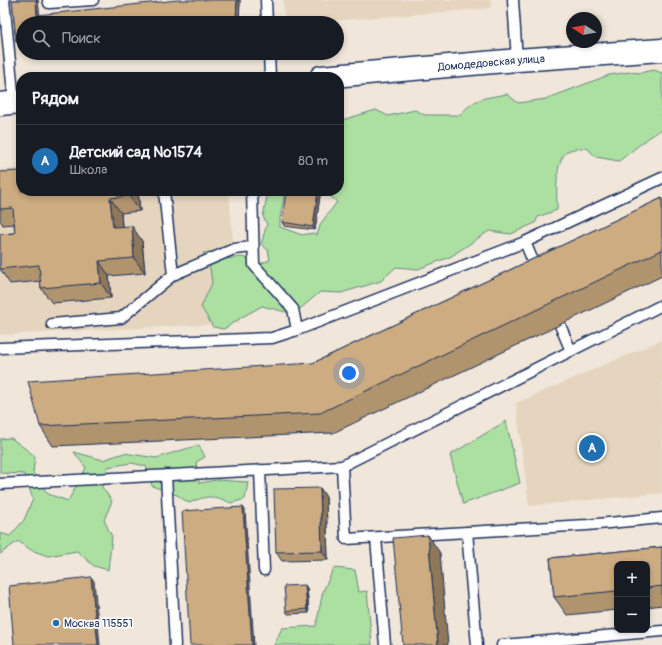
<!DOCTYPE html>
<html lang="ru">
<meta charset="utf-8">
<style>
body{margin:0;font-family:Pangolin,sans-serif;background:#20242c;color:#f1f3f6}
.controls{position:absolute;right:12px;bottom:12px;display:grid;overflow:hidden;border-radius:8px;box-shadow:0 2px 6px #0003}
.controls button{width:36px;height:36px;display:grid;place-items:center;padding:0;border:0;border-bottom:1px solid #363941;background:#171b24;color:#f1f3f6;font:20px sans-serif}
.compass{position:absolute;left:566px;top:12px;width:36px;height:36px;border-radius:50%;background:#171b24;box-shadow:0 2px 6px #0003;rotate:281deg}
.you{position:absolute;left:349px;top:373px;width:14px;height:14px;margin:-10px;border:3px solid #fff;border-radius:50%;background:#1a73e8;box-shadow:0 0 0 6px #1a73e833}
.badge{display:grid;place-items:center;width:26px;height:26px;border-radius:50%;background:#1f6fb2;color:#fff;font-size:13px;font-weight:700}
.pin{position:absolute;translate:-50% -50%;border:2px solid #fff;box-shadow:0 1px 4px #0006}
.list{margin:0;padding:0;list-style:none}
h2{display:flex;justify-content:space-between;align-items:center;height:52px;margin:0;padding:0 16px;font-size:17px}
h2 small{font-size:13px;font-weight:400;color:#9ea1a6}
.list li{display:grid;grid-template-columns:26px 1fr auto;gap:12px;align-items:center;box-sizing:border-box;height:72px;padding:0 16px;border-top:1px solid #363941}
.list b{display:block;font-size:15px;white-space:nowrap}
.list p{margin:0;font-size:13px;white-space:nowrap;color:#9ea1a6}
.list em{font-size:13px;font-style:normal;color:#9ea1a6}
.icon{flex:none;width:22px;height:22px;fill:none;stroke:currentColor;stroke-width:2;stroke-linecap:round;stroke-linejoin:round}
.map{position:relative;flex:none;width:662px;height:645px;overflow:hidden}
.search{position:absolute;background:#171b24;box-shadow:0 2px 6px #0003;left:16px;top:16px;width:328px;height:44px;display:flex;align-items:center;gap:10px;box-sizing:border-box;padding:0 14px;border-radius:22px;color:#9ea1a6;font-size:15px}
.panel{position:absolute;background:#171b24;box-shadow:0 2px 6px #0003;left:16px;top:72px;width:328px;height:124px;border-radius:16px}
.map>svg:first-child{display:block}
</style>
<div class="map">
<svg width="662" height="645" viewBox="0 0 662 645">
<rect width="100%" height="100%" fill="#f0e6d9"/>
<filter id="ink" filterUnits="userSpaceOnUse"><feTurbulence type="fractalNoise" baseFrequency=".025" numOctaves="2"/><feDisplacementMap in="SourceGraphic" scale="8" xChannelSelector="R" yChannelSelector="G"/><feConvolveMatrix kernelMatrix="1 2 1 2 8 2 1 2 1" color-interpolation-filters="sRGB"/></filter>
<g filter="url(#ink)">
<path fill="#e5d5be" d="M 283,0 L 491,0 L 491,8 L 307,23 L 285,23 Z
M 21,168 L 21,191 L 229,191 L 239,323 L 0,335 L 0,170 Z
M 662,340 L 662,493 L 529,506 L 516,403 Z"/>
<path fill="#ace0a1" stroke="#648880" d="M 654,70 L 662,73 L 662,129 L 647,139 L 619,161 L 596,157 L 587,148 C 581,149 573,148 568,151 C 554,160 557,194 557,210 L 538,217 L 535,223 L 511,234 L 489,231 L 450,257 L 418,269 L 396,267 L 381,281 L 341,293 L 320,292 L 294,314 L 262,306 L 242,317 L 224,329 L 213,327 L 201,307 L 212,283 L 210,268 L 203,253 L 216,251 L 225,259 L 242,257 L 260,264 L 270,260 L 268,250 L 261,244 L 267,224 L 263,217 L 268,191 L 285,191 L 280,218 L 280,227 L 302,235 L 313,233 L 317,235 L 321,223 L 337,202 L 326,193 L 314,193 L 310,191 L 339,191 L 339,121 L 376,110 L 388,116 L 415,110 L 425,115 L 460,115 C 475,97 486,98 507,94 L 518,103 L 546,99 L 609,75 L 630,72 L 639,73 Z
M 506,421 L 520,483 L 463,504 L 450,455 Z
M 11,438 L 35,456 L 33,473 L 48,494 L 68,501 L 86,468 L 74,452 L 103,460 L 124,453 L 156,458 L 199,445 L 205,457 L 196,462 L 199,483 L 217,480 L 248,482 L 245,499 L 231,503 C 213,495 207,495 189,503 L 177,495 L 152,486 L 146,466 L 131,463 L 108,467 L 102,487 L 112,501 L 104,520 L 112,537 L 108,570 L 94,566 L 77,551 L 48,556 L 31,550 L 18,541 L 0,554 L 0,533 L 10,536 L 24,520 L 33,499 L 24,474 L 0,473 L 0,439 Z
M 334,568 L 355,570 L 359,592 L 367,591 L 372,645 L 274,645 L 282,628 L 316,626 L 323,591 Z"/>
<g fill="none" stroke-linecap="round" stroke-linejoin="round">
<g stroke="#1b2f5e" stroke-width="13">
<path id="lane" d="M 4,0 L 14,103
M 48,0 L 49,3 L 93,0
M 266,0 L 267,23
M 513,0 L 517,60
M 269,53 L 270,77
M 164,191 L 173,275
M 252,191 L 254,265 L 293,309 L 297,330
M 525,242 L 537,271
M 52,324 L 121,318 L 173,275 L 234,249 L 253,247
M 560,325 L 571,351
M 0,348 L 272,338 L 297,330 L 525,242 L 662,178
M 342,466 L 662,305
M 260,470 L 264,570
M 166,475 L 175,645
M 0,484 L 342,466 L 346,539 L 587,525 L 662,518
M 467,532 L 477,645
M 376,538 L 385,645
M 502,645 L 662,631"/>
</g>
<g stroke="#1b2f5e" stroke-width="25">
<g id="secondary">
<path id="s1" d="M 321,77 L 517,60 L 662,50"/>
<path d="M 0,104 L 21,102"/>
</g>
</g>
<use href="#lane" stroke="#fff" stroke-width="10"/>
<use href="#secondary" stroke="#fff" stroke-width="22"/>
</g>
<path fill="#af946e" stroke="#1b2f5e" d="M 12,0 L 38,0 L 39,15 L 240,0 L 239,23 L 23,23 L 23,44 L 19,44 L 16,41 Z
M 0,172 L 138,191 L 140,211 L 121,213 L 122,226 L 142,241 L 145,273 L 109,276 L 111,298 L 52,303 L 41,288 L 41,281 L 10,284 L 0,269 L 0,234 L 15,233 L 14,224 L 3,225 L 0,220 Z
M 318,192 L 320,196 L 315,230 L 284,226 L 282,222 Z
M 662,198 L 662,276 L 333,433 L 53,446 L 40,426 L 313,363 Z
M 320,488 L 326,497 L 328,560 L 282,561 L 276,552 Z
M 662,547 L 662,605 L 647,607 L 647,564 L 617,564 L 617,610 L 567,615 L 554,597 L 550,558 Z
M 307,588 L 309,613 L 288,614 L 286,611 Z"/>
<path fill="#8f785a" stroke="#1b2f5e" d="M 36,0 L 38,0 L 40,19 L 37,15 Z
M 237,0 L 240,0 L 239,23 L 236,20 Z
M 129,191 L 138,191 L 140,211 L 129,196 Z
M 318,192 L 320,196 L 315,230 L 313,227 Z
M 110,198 L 121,213 L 123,242 L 113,227 Z
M 132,226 L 142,241 L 145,273 L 134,258 Z
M 99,261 L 109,276 L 111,298 L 101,283 Z
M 320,488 L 326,497 L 328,560 L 322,551 Z
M 243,507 L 245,510 L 254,645 L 252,645 Z
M 428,535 L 440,553 L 448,645 L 438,645 Z
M 91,577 L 94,581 L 100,645 L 98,645 Z
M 305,585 L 307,588 L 309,613 L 307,609 Z"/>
<path fill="#ccac80" stroke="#1b2f5e" d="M 12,0 L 36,0 L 37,15 L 178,0 L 237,0 L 236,20 L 206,23 L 23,23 L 23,40 L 16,41 Z
M 21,171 L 21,191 L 129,191 L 129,196 L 110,198 L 113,227 L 132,226 L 134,258 L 99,261 L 101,283 L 41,288 L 39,265 L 0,269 L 0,234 L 15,233 L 13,208 L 0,209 L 0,172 Z
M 286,191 L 308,191 L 318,192 L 313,227 L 282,222 Z
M 662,198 L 662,250 L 320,413 L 40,426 L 28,381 L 313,363 Z
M 320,488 L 322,551 L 276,552 L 274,489 Z
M 243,507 L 252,645 L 190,645 L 182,511 Z
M 428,535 L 438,645 L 403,645 L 393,538 Z
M 662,547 L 662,586 L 647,588 L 647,564 L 617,564 L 617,591 L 554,597 L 550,558 Z
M 91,577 L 98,645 L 14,645 L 9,586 Z
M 305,585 L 307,609 L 286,611 L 284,586 Z"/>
</g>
<circle fill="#1f6fb2" stroke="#fff" stroke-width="1.5" cx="56" cy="623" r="4"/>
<g text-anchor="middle" stroke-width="3.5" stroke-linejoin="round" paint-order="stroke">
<g font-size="11" fill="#1b2f5e" stroke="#fff">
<text dy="4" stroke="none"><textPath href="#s1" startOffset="171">Домодедовская улица</textPath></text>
</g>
<g font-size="11" fill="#1b2f5e" stroke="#fff" text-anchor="start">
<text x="64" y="627">Москва 115551</text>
</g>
</g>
</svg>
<div class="controls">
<button>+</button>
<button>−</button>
</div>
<svg class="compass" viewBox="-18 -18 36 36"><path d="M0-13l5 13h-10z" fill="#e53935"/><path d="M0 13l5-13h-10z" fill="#9ea1a6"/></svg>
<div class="you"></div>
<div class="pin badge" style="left:592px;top:448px">A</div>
<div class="search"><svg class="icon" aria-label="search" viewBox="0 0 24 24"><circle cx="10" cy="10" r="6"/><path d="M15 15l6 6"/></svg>Поиск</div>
<section class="panel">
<h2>Рядом<small></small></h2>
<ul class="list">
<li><span class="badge">A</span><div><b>Детский сад №1574</b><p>Школа</p></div><em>80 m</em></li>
</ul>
</section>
</div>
